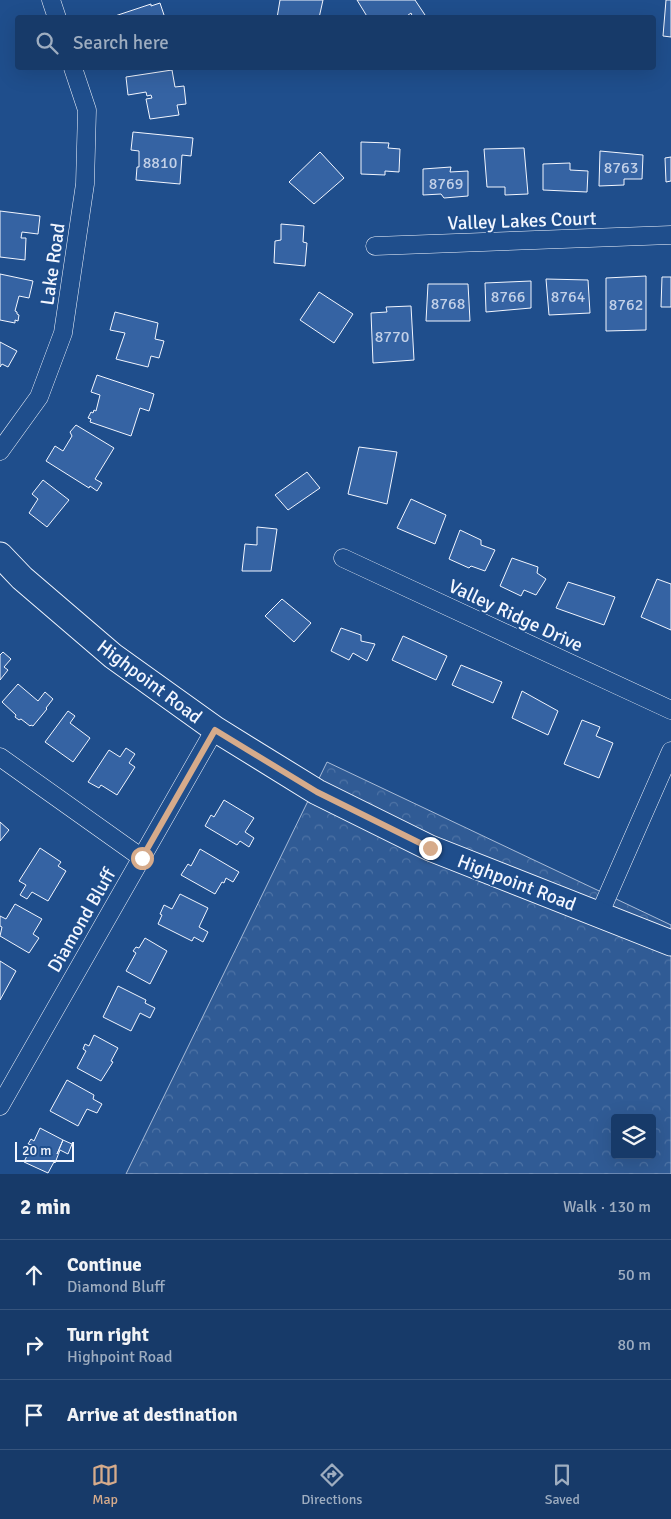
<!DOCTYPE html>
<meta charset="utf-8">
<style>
body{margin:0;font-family:Signika,sans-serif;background:#244571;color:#f1f3f6}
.controls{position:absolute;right:15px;bottom:15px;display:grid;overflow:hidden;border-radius:5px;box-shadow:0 5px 20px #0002}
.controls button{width:45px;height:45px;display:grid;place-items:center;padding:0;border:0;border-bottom:1px solid #36547d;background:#173a69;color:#f1f3f6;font:25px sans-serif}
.scale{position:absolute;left:15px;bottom:12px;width:59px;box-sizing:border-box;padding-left:5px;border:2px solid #f2f6ff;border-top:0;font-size:14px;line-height:18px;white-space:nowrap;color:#f2f6ff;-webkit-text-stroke:4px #1f4e8c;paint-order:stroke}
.stop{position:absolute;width:15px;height:15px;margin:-11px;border:4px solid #d6ab8b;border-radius:50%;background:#fff}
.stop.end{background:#d6ab8b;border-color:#fff;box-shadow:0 1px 5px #0008}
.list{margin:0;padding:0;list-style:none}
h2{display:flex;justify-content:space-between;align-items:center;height:65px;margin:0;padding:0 20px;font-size:21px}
h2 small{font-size:16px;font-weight:400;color:#9eadc0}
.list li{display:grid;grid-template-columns:32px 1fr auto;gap:15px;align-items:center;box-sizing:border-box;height:70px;padding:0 20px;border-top:1px solid #36547d}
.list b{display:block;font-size:19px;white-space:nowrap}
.list p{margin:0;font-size:16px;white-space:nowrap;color:#9eadc0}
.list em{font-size:16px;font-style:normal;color:#9eadc0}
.icon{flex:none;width:28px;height:28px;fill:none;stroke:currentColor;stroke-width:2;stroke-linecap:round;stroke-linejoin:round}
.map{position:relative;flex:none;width:671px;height:1174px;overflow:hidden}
.search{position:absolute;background:#173a69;box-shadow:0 5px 20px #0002;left:15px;right:15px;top:15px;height:55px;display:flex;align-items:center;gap:12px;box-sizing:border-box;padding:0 18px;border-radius:5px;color:#9eadc0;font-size:19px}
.sheet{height:275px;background:#173a69}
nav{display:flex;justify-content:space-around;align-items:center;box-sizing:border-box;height:70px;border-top:1px solid #36547d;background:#173a69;font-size:14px;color:#9eadc0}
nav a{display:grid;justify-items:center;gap:2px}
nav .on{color:#d6ab8b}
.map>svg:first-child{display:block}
</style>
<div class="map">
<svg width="671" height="1174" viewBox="0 0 671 1174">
<defs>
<pattern id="forest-crowns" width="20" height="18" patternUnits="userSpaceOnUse" patternTransform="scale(1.25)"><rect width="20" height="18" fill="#305b95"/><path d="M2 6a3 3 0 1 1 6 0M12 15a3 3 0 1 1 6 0" fill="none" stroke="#4e73a5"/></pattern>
</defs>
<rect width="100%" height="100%" fill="#1f4e8c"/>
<path fill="url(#forest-crowns)" stroke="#a8bbd7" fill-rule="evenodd" d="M 327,762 L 671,925 L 671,1174 L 126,1174 ZM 615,1118 L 652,1118 L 652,1155 L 615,1155 Z"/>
<path fill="#3563a3" stroke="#f2f6ff" d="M 280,0 L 323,0 L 319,18 L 277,18 Z
M 357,0 L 415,0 L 425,15 L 421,18 L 413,18 L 411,13 L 404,18 L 368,18 Z
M 666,0 L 671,0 L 671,37 L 663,36 Z
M 160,3 L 165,18 L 109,18 L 151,4 L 151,6 Z
M 172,70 L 175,87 L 184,86 L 186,104 L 177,105 L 179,115 L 150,119 L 146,99 L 152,98 L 151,95 L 147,96 L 146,92 L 128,95 L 126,77 Z
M 133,132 L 193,138 L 191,156 L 182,155 L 180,184 L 136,180 L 137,167 L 139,167 L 139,151 L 131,150 Z
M 361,142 L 389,143 L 388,148 L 400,149 L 399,172 L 385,171 L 385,175 L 361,174 Z
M 524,148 L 528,194 L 505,195 L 505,187 L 487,187 L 484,149 Z
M 600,151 L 643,155 L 642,179 L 624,179 L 624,185 L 599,186 Z
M 320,152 L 344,178 L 314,204 L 289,182 Z
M 671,157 L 671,181 L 666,182 L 665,158 Z
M 570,163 L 570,170 L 588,171 L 587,192 L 543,190 L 543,164 Z
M 451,167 L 450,172 L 468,171 L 468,196 L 444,198 L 441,194 L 423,195 L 423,169 Z
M 0,211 L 40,216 L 38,234 L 22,232 L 21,238 L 26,238 L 25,260 L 0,257 Z
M 281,224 L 304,226 L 303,242 L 307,243 L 305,266 L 274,263 L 275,241 L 281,240 Z
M 0,274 L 33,281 L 29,298 L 19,296 L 15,311 L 17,312 L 17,314 L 19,315 L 18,321 L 15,320 L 15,323 L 0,320 Z
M 646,276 L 646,330 L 606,331 L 606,278 Z
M 662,277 L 671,277 L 671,307 L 661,307 Z
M 546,279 L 588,280 L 590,313 L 549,315 Z
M 531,281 L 531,308 L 486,312 L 485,283 Z
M 428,284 L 468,284 L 470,321 L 426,321 Z
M 319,292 L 353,314 L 334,343 L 300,320 Z
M 411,306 L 414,360 L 373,363 L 371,313 L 387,312 L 386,307 Z
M 115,312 L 158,323 L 155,339 L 164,341 L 159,358 L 151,356 L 148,367 L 116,359 L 125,333 L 110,330 Z
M 0,342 L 17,351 L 8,367 L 2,364 L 0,367 Z
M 97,375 L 154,394 L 149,411 L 140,408 L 131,436 L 90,422 L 91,419 L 88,418 L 91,412 L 93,413 L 94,410 L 96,411 L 100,395 L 91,392 Z
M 76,425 L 114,448 L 95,479 L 102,483 L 97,491 L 90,486 L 89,488 L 46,461 L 55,446 L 63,451 L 72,436 L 70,432 Z
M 359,447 L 397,452 L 387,504 L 348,494 Z
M 307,472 L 320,488 L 288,510 L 275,495 Z
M 43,480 L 69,500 L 47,527 L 29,513 L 38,499 L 32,494 Z
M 411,499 L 446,515 L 435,544 L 397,528 Z
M 257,527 L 277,529 L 271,571 L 242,571 L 245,544 L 257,545 Z
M 460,530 L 481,540 L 481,545 L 495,550 L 485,571 L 471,566 L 469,568 L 449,559 Z
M 512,558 L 538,567 L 537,573 L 546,579 L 536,595 L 524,590 L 521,596 L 500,586 Z
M 657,579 L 671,584 L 671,630 L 641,617 Z
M 568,582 L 615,597 L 604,625 L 556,608 Z
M 282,599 L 311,623 L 294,642 L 265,616 Z
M 341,628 L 361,635 L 361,641 L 375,644 L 367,661 L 353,653 L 349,660 L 331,651 Z
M 403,636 L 447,656 L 436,680 L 392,660 Z
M 3,652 L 11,659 L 4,667 L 8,670 L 0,680 L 0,655 Z
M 461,665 L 502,682 L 493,703 L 452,685 Z
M 18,684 L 38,701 L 45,692 L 53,699 L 46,708 L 47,709 L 33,726 L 31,725 L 30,726 L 21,719 L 19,720 L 15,717 L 16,715 L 2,702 Z
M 522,691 L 558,711 L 548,735 L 512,718 Z
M 68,711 L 75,716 L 70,723 L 90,738 L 73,762 L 45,742 Z
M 582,720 L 600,727 L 596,736 L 613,743 L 599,778 L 564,764 Z
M 126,748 L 135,754 L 129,763 L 135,767 L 117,795 L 101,785 L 99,788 L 88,782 L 109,750 L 120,757 Z
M 224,800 L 254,818 L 245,832 L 254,838 L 249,847 L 240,841 L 237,845 L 205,826 L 211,815 L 214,817 Z
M 0,822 L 9,830 L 0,841 Z
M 40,848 L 61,862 L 58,866 L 66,871 L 48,901 L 32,892 L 27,899 L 20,895 L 26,885 L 19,881 Z
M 200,849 L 239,872 L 233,882 L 226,878 L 224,883 L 222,882 L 215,894 L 181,875 L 188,864 L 191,866 Z
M 180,894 L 208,908 L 199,927 L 208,932 L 203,942 L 194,937 L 192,941 L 158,924 L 162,915 L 160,914 L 164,905 L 172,909 Z
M 15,904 L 42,919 L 33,934 L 39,938 L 29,953 L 0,936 L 2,927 L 0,926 L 0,916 L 6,919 Z
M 145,938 L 167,951 L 150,984 L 126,971 L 136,953 L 133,951 L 136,947 L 139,948 Z
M 0,961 L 16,971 L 0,1000 Z
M 118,986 L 146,1000 L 145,1003 L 155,1008 L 150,1018 L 140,1013 L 131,1031 L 103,1017 Z
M 94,1035 L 118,1048 L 111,1061 L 113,1062 L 101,1081 L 77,1068 L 86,1051 L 83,1049 L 85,1044 L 89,1046 Z
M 67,1080 L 94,1095 L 93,1099 L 102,1104 L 97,1113 L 87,1109 L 78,1126 L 50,1111 Z
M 40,1128 L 63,1140 L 57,1154 L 63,1140 L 72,1144 L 68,1154 L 60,1150 L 55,1163 L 54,1162 L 48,1173 L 24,1162 L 32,1145 L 28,1144 L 31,1139 L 34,1141 Z"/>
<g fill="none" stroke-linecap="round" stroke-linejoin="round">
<g stroke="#f2f6ff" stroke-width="19">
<path id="street" d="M 51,0 L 57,18
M 375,246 L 671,235
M 0,451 L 39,397 L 63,333 L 85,184 L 87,110 L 73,68
M 343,558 L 671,710
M 0,757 L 142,858
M 599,915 L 671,751
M 0,1106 L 215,729"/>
</g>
<g stroke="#f2f6ff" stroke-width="27">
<path id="secondary" d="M 0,555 L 22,578 L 113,656 L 215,729 L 317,792 L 430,848 L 671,943"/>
</g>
<use href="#street" stroke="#1f4e8c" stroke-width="18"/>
<use href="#secondary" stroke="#1f4e8c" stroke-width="25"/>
</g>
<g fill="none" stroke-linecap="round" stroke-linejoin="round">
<path stroke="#d6ab8b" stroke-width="6" d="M 142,858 L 215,730 L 317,792 L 430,848"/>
</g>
<g text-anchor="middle" stroke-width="4" stroke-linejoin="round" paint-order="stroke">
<g font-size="16" fill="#c3d1e8">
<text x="160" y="168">8810</text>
<text x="621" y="173">8763</text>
<text x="446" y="189">8769</text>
<text x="508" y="302">8766</text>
<text x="568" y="302">8764</text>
<text x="448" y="309">8768</text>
<text x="626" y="310">8762</text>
<text x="392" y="342">8770</text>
</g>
<g font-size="19" fill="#f2f6ff" stroke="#1f4e8c">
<text transform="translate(522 220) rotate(-2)" y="7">Valley Lakes Court</text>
<text transform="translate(52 264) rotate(-82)" y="7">Lake Road</text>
<text transform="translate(516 615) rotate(25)" y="7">Valley Ridge Drive</text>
<text transform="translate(150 681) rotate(37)" y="7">Highpoint Road</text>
<text transform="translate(517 882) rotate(21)" y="7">Highpoint Road</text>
<text transform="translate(81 920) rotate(-60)" y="7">Diamond Bluff</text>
</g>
</g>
</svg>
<div class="controls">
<button><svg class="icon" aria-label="layers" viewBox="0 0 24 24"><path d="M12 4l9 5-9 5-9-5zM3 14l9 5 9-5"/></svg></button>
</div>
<div class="scale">20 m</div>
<div class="stop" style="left:142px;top:858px"></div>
<div class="stop end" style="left:430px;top:848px"></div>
<div class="search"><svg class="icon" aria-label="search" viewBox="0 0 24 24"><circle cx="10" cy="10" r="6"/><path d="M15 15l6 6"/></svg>Search here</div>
</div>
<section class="sheet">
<h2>2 min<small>Walk · 130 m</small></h2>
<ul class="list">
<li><svg class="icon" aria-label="ahead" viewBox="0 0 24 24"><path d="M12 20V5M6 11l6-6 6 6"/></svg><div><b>Continue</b><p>Diamond Bluff</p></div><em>50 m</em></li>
<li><svg class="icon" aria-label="right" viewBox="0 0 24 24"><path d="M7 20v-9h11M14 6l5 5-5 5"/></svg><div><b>Turn right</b><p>Highpoint Road</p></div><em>80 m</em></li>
<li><svg class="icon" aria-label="arrive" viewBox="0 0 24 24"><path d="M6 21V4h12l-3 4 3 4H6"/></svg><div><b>Arrive at destination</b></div></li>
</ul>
</section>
<nav>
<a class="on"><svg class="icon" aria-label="map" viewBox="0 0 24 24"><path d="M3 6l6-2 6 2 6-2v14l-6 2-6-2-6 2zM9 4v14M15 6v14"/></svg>Map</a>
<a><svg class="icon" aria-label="directions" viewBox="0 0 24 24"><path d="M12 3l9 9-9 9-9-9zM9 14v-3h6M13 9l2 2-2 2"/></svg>Directions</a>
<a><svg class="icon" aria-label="saved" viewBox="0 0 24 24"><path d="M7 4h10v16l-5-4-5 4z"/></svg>Saved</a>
</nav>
